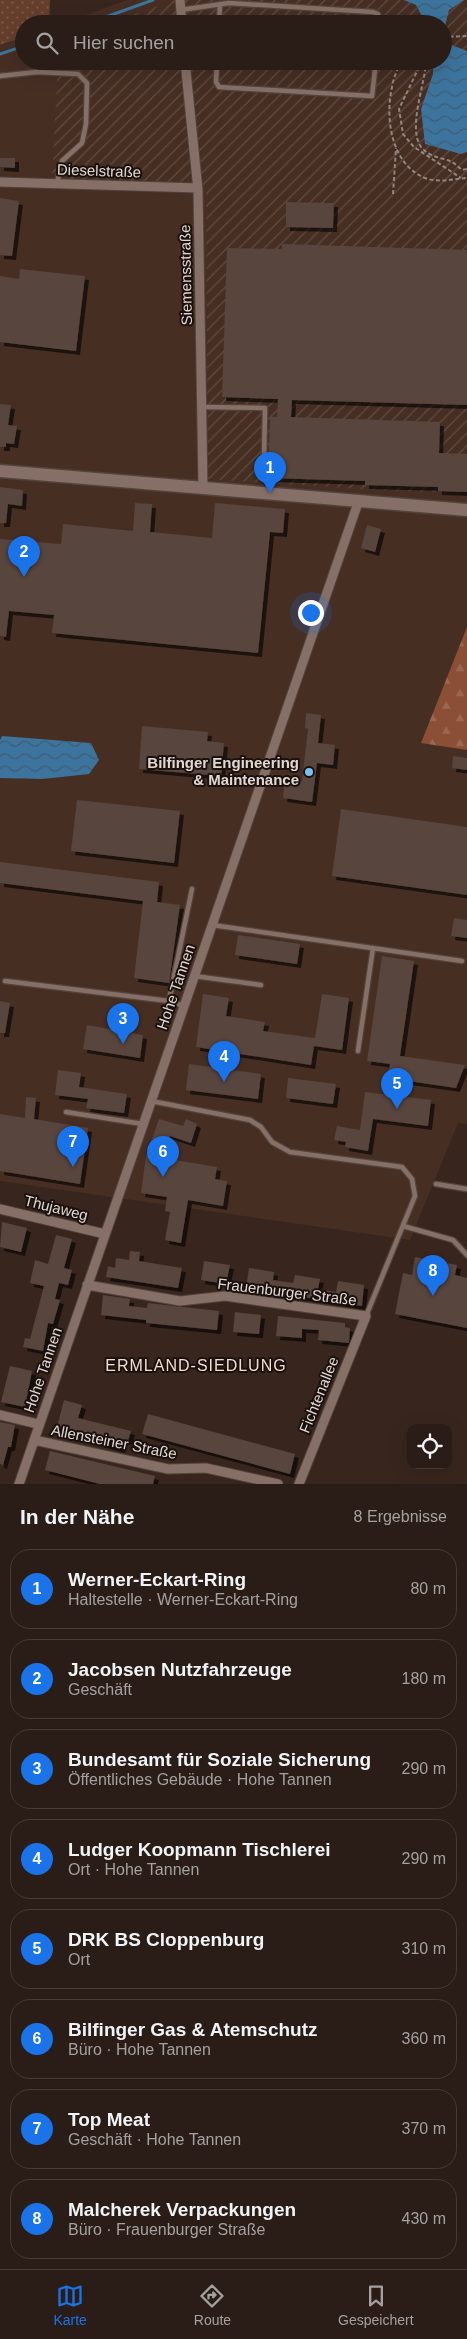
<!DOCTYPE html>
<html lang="de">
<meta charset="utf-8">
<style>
body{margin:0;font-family:Arial,sans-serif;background:#32251f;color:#f1f3f6}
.controls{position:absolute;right:15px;bottom:15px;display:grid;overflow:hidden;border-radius:10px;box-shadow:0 5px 20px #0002}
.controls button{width:45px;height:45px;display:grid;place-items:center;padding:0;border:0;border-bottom:1px solid #463a35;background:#2a1c16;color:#f1f3f6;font:25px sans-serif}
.you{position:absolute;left:310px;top:612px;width:18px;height:18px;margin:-12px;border:4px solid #fff;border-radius:50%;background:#1a73e8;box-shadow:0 0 0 8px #1a73e833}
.badge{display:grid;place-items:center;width:32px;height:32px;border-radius:50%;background:#1a73e8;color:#fff;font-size:16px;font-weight:700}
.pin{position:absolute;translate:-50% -41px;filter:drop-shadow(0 1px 2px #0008)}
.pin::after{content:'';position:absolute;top:26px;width:18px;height:15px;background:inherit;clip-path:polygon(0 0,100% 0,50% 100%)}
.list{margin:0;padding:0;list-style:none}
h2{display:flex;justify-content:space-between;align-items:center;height:65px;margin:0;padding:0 20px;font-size:21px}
h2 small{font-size:16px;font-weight:400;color:#a5a1a1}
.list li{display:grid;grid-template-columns:32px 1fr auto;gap:15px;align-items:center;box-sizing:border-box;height:80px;margin:0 10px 10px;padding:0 10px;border:1px solid #463a35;border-radius:20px}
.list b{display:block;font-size:19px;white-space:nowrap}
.list p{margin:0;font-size:16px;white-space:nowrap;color:#a5a1a1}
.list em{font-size:16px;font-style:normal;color:#a5a1a1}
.icon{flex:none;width:28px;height:28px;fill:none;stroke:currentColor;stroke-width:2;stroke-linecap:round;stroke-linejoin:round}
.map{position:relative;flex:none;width:467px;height:1484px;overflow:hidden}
.search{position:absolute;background:#2a1c16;box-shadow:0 5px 20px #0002;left:15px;right:15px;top:15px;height:55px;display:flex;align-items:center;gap:12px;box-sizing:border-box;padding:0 18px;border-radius:28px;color:#a5a1a1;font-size:19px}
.sheet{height:785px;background:#2a1c16}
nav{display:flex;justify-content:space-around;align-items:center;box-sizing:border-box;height:70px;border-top:1px solid #463a35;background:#2a1c16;font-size:14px;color:#a5a1a1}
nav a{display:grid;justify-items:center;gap:2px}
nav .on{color:#1a73e8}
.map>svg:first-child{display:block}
</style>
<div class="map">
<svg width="467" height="1484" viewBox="0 0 467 1484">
<defs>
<pattern id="industrial-furrows" width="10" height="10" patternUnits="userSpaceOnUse" patternTransform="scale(1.25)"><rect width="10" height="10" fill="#462e23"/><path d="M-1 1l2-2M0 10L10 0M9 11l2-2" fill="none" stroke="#604c42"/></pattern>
<pattern id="grass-dots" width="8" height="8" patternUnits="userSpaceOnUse" patternTransform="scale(1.25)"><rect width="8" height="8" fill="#663e2c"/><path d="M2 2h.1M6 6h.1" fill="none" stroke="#7c594a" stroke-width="1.8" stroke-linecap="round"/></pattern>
<pattern id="forest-firs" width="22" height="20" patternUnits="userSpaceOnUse" patternTransform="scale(1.25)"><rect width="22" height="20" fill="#8a4f35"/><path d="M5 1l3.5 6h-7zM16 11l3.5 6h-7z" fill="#9a6851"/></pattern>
<pattern id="water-waves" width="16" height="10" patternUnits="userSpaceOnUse" patternTransform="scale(1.25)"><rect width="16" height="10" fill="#3c749d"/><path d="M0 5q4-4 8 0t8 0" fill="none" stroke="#405d73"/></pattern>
<filter id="shadow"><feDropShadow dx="4" dy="4" stdDeviation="0" flood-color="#0009"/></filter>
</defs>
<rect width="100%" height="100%" fill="#38261e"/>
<path fill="#462e23" d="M 127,0 L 467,0 L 467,1124 L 458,1123 L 410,1240 L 0,1181 L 0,45 L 24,37 L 24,61 L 443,61 L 443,24 L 60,24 Z"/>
<path fill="url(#industrial-furrows)" d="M 175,0 L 467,0 L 467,493 L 376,490 L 208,479 L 206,192 L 195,189 L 52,179 L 58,61 L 443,61 L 443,24 L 106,24 Z"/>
<path fill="url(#grass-dots)" d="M 0,0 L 50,0 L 49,24 L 24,24 L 24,37 L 0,45 Z"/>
<path fill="url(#forest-firs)" d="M 467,627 L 467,750 L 421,743 Z"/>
<path fill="url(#water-waves)" d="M 404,0 L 464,0 L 449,10 L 445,26 L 452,45 L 467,51 L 467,152 L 461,154 L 425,144 L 421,109 L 433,74 L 433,61 L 443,61 L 443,24 L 426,24 L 416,5 Z
M 2,736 L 91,743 L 99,760 L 89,774 L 43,779 L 0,778 L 0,740 Z"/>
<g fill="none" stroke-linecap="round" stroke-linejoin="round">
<path stroke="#3c749d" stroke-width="3" d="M 86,24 L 153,0
M 0,54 L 24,46"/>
</g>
<path fill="#58443c" filter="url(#shadow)" d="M 0,158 L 15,158 L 15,168 L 0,167 Z
M 0,198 L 19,201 L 12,256 L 0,255 Z
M 286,202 L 334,203 L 333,228 L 286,227 Z
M 282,244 L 467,250 L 467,405 L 292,400 L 291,417 L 440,422 L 439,453 L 467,454 L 467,492 L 438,491 L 438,487 L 365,485 L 365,481 L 268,478 L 270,417 L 277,417 L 278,399 L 222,397 L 227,248 L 282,249 Z
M 20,269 L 85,276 L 76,351 L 0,342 L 0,276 L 19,279 Z
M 0,404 L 11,405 L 8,425 L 17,426 L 14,444 L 6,443 L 6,447 L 0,447 Z
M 0,487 L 23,490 L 22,506 L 8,504 L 6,523 L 0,523 Z
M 135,503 L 152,504 L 150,532 L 212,538 L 215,503 L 285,509 L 283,533 L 270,532 L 258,653 L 52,633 L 54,615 L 9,611 L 6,637 L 0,636 L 0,539 L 61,544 L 63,524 L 133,531 Z
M 367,525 L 381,529 L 375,552 L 361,548 Z
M 306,713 L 321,715 L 318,743 L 335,745 L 333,765 L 317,763 L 312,802 L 283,798 L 285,779 L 302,781 L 308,729 L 305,728 Z
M 142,726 L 208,732 L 207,741 L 224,743 L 221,776 L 139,769 Z
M 453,756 L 467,758 L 467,770 L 452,768 Z
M 77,800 L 180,811 L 174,863 L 71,851 Z
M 341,809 L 467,827 L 467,895 L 332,876 Z
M 0,862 L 159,882 L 157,902 L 180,905 L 169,983 L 134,978 L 143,901 L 0,883 Z
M 454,918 L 467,920 L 467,938 L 451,936 Z
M 238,935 L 300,944 L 297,964 L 235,955 Z
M 382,956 L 414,961 L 400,1056 L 465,1065 L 456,1088 L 388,1078 L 390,1064 L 367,1061 Z
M 203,994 L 229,998 L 226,1016 L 265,1022 L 263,1031 L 315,1038 L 322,994 L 349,998 L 342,1050 L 314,1046 L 311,1065 L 196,1047 Z
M 0,1001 L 10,1003 L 5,1033 L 0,1033 Z
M 87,1025 L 143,1035 L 140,1058 L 83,1049 Z
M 189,1064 L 261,1074 L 258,1099 L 186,1090 Z
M 58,1070 L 81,1073 L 79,1087 L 127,1094 L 124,1113 L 86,1108 L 88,1099 L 55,1095 Z
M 288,1078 L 336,1084 L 333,1104 L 286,1098 Z
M 365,1092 L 431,1100 L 428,1126 L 373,1119 L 368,1151 L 345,1147 L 346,1142 L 334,1140 L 337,1126 L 360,1130 Z
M 26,1097 L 36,1098 L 34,1119 L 88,1128 L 80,1184 L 0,1171 L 0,1114 L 25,1118 Z
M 159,1119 L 183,1126 L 186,1119 L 197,1124 L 191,1143 L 170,1136 L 163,1158 L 217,1167 L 215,1179 L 227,1181 L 223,1206 L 188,1200 L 181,1243 L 165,1240 L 170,1212 L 165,1211 L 167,1197 L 141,1193 L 146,1156 Z
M 2,1222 L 27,1228 L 21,1252 L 0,1247 Z
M 56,1235 L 72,1239 L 64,1268 L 72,1270 L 68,1285 L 59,1283 L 55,1299 L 60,1300 L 53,1324 L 48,1323 L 43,1351 L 23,1347 L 25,1338 L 30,1339 L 44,1286 L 30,1283 L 35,1260 L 48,1264 Z
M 130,1251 L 140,1252 L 139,1261 L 182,1268 L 178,1288 L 106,1277 L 108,1266 L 115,1268 L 116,1258 L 129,1260 Z
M 415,1257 L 457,1265 L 455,1275 L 467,1278 L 467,1328 L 395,1314 L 403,1273 L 412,1275 Z
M 204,1261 L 230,1265 L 226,1284 L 201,1280 Z
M 249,1268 L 274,1272 L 273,1280 L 293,1283 L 295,1275 L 320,1279 L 318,1289 L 336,1292 L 338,1281 L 364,1285 L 362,1306 L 246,1288 Z
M 103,1295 L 130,1299 L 129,1306 L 147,1308 L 148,1303 L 219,1311 L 217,1330 L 146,1323 L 146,1320 L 101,1315 Z
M 235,1312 L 261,1315 L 259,1334 L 233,1332 Z
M 278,1316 L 345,1323 L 345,1327 L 350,1328 L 349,1343 L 318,1340 L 319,1330 L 302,1329 L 302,1338 L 276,1336 Z
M 10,1366 L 32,1371 L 25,1407 L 1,1402 Z
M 64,1400 L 82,1405 L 78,1418 L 131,1431 L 128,1441 L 123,1439 L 121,1449 L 56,1431 Z
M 148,1414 L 295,1454 L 290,1474 L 142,1434 Z
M 0,1422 L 15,1425 L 11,1447 L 8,1447 L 3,1465 L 0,1464 Z
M 50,1451 L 155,1476 L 153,1484 L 100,1484 L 45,1470 Z"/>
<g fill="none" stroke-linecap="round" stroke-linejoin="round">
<g stroke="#52433c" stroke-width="7">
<path id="lane" d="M 180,10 L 229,3 L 373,12 L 378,14 L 378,24
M 219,24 L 220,4
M 217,61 L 216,82 L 219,87 L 372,96 L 376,61
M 0,76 L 37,72 L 78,74 L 87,83 L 86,124 L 82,143 L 62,161 L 57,183
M 202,407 L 265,408 L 264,460
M 212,925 L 462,961
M 194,976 L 261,985
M 5,981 L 169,1001 L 184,1006
M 169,1001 L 192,889
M 358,1051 L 373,948
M 151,1101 L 250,1120 L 261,1127 L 272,1142 L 290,1152 L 402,1167 L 412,1179 L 415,1196 L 366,1316
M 66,1112 L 143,1124
M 436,1184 L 467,1189
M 403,1226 L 453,1240 L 467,1255"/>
</g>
<g stroke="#52433c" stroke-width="11">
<path id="street" d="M 180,0 L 182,24
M 185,61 L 198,190 L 203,488
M 0,182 L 198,188
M 0,1209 L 105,1234
M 87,1285 L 180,1301 L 225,1296 L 366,1316 L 299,1484
M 0,1415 L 38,1424
M 34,1440 L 168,1469 L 206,1468 L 278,1484
M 19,1484 L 359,500"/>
</g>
<g stroke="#52433c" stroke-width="15">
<path id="secondary" d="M 0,471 L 467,510"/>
</g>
<path stroke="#94857f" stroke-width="2" stroke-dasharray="4 2.5" stroke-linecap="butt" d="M 443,37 L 467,36
M 400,61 C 398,70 393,78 392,87 C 385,119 391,164 425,178 C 438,183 453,179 467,178
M 422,61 L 399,109 L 403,134 L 414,147 L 461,178
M 426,61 C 426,83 404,135 425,151 C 432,157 442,158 450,161 C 455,163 458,167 462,170 L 467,169
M 393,194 L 396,148"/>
<use href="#lane" stroke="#856f66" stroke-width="4.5"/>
<use href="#street" stroke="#856f66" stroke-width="9"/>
<use href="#secondary" stroke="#856f66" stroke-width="12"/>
</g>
<circle fill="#77bff7" stroke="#1a110e" stroke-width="2" cx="309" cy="772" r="5"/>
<g text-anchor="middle" stroke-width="4" stroke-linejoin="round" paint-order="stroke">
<g font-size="15" fill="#e2d6d1" stroke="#1a110e">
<text transform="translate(99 171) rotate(2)" y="5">Dieselstraße</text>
<text transform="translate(186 275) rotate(-91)" y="5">Siemensstraße</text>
<text transform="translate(176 987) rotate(-71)" y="5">Hohe Tannen</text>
<text transform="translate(56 1208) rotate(14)" y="5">Thujaweg</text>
<text transform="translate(287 1292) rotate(7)" y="5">Frauenburger Straße</text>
<text transform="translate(43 1370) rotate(-71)" y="5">Hohe Tannen</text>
<text transform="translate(319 1395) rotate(-68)" y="5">Fichtenallee</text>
<text transform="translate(114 1442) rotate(11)" y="5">Allensteiner Straße</text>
</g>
<g font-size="15" font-weight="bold" fill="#e2d6d1" stroke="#1a110e" text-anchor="end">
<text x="299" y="768">Bilfinger Engineering<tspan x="299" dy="17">&amp; Maintenance</tspan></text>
</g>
<g font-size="16" letter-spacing="1" fill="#f5dcd2" stroke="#1a110e">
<text x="196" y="1371">ERMLAND-SIEDLUNG</text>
</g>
</g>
</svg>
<div class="controls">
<button><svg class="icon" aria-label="locate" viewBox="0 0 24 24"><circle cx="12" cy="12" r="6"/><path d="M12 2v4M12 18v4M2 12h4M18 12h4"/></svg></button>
</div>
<div class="you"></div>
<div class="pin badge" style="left:270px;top:493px">1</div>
<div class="pin badge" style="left:24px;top:577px">2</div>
<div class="pin badge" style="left:123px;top:1044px">3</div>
<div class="pin badge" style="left:224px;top:1082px">4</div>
<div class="pin badge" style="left:397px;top:1109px">5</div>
<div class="pin badge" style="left:163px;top:1177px">6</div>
<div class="pin badge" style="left:73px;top:1167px">7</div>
<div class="pin badge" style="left:433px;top:1296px">8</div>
<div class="search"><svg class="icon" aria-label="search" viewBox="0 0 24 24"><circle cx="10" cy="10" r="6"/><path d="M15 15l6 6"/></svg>Hier suchen</div>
</div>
<section class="sheet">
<h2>In der Nähe<small>8 Ergebnisse</small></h2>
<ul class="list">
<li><span class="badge">1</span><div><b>Werner-Eckart-Ring</b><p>Haltestelle · Werner-Eckart-Ring</p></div><em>80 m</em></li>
<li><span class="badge">2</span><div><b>Jacobsen Nutzfahrzeuge</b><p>Geschäft</p></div><em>180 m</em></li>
<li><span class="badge">3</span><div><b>Bundesamt für Soziale Sicherung</b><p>Öffentliches Gebäude · Hohe Tannen</p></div><em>290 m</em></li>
<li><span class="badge">4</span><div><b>Ludger Koopmann Tischlerei</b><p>Ort · Hohe Tannen</p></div><em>290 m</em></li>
<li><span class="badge">5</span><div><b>DRK BS Cloppenburg</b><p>Ort</p></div><em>310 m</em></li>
<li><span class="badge">6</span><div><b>Bilfinger Gas &amp; Atemschutz</b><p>Büro · Hohe Tannen</p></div><em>360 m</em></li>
<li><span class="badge">7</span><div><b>Top Meat</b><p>Geschäft · Hohe Tannen</p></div><em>370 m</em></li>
<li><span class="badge">8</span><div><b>Malcherek Verpackungen</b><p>Büro · Frauenburger Straße</p></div><em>430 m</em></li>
</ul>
</section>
<nav>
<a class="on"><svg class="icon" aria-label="map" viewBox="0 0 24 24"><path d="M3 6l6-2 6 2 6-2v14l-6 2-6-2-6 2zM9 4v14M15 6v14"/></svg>Karte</a>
<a><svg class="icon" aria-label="directions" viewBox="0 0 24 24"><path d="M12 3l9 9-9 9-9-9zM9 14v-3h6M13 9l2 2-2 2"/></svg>Route</a>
<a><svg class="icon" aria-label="saved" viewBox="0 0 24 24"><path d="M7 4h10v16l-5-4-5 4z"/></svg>Gespeichert</a>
</nav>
